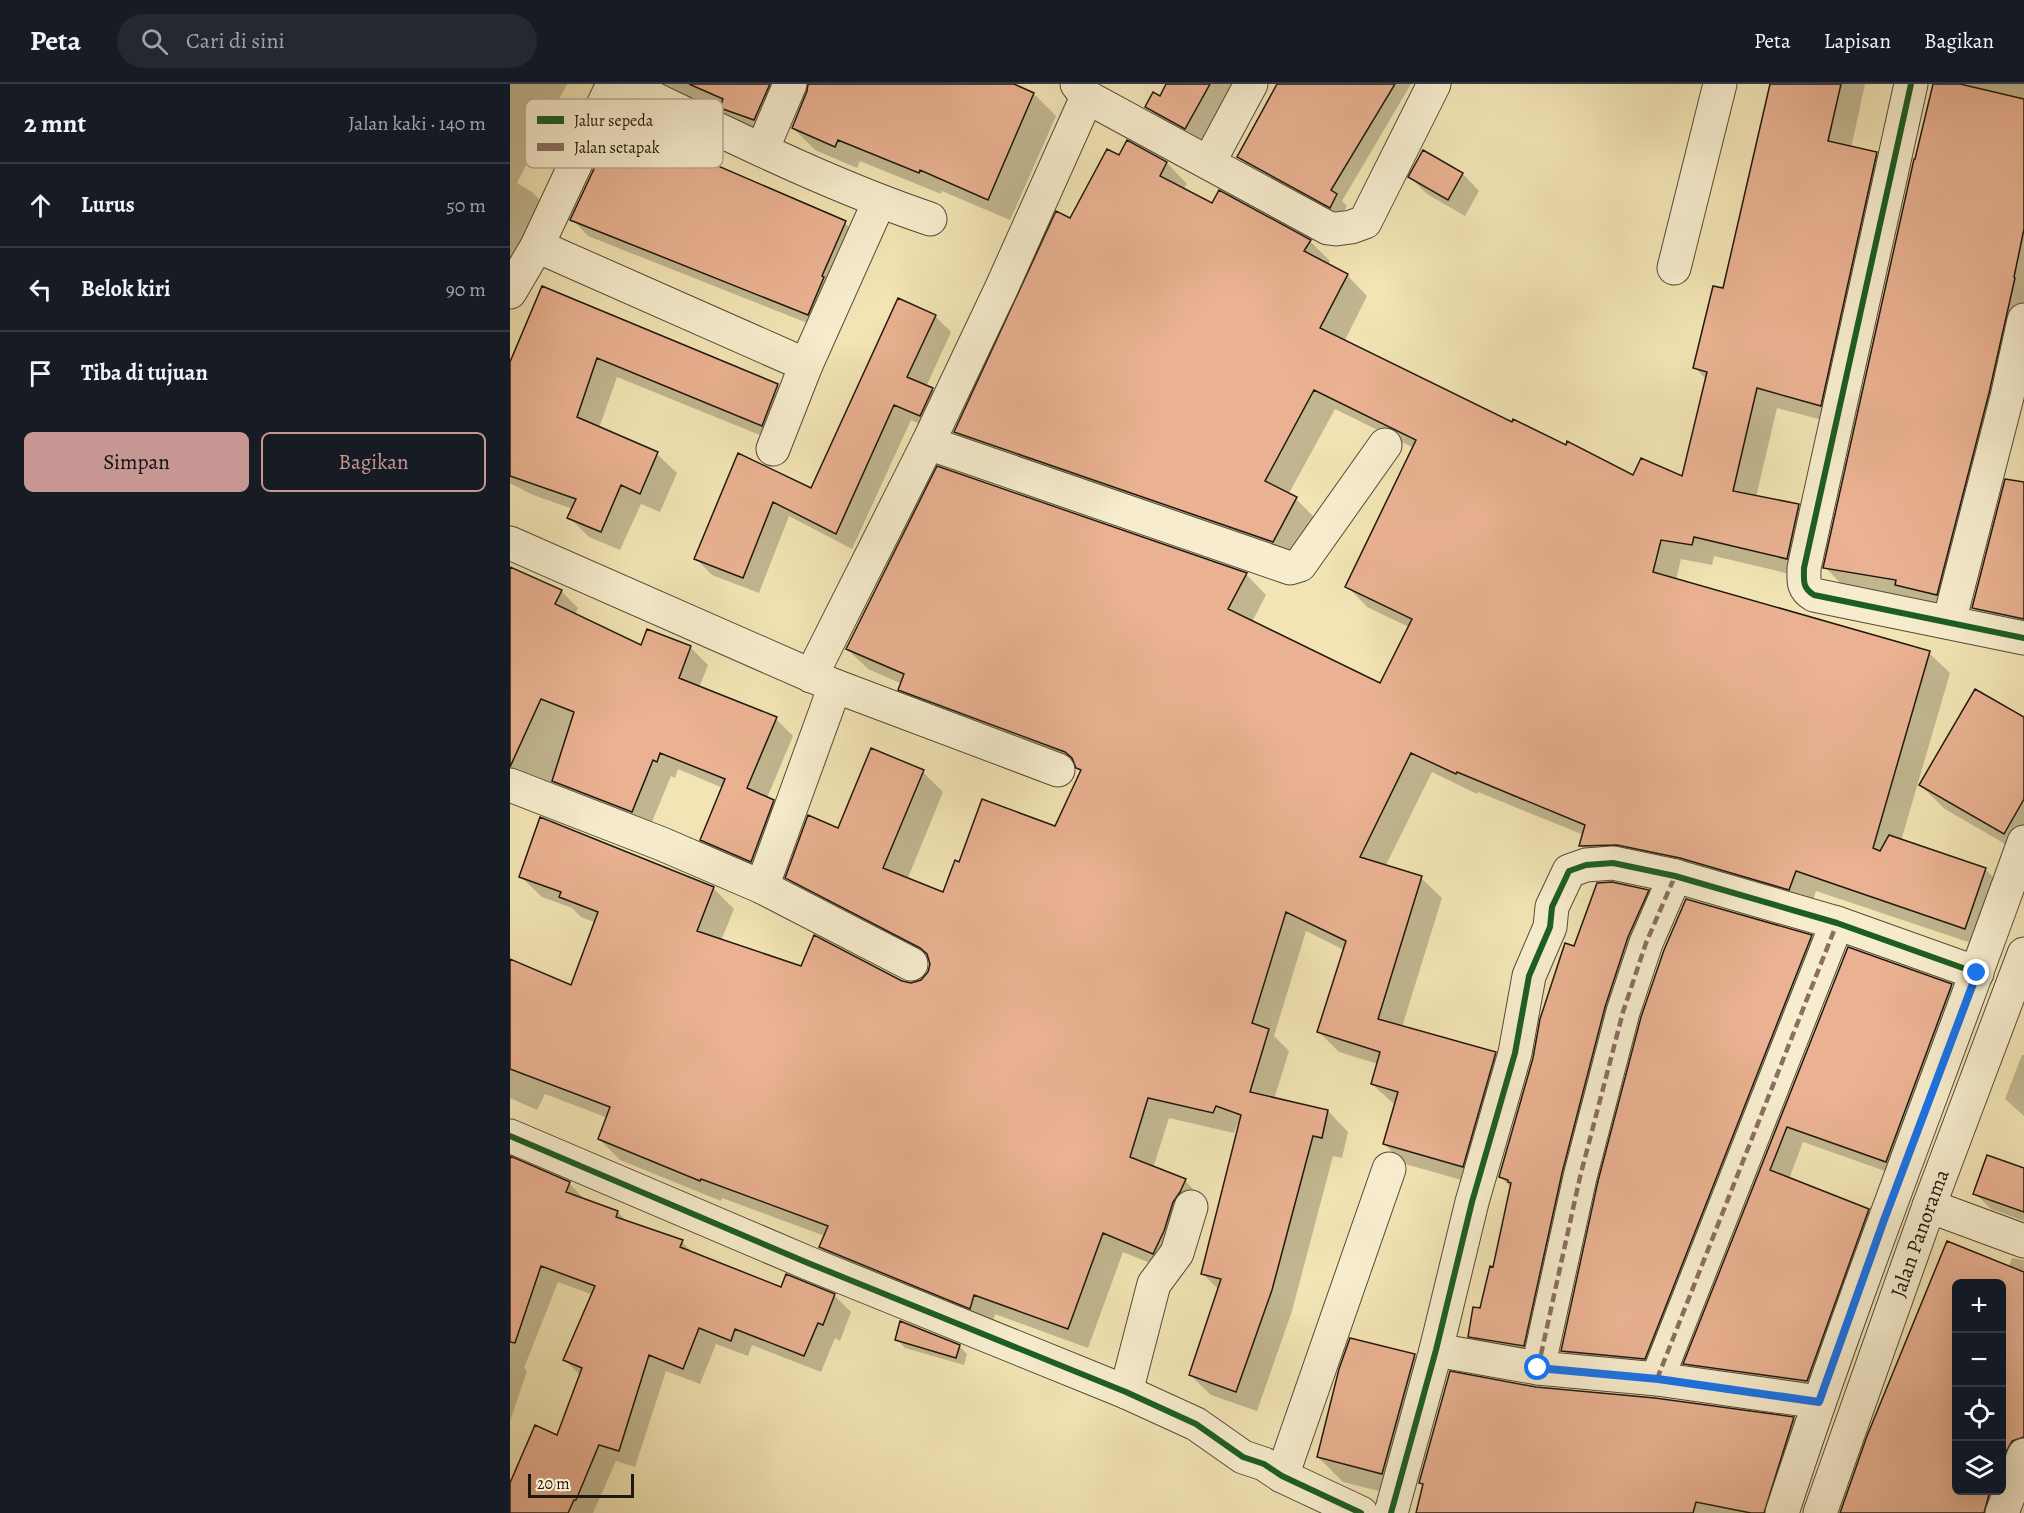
<!DOCTYPE html>
<html lang="id">
<meta charset="utf-8">
<style>
body{margin:0;font-family:Alegreya,serif;background:#242831;color:#f1f3f6}
.controls{position:absolute;right:18px;bottom:18px;display:grid;overflow:hidden;border-radius:9px;box-shadow:0 6px 24px #0002}
.controls button{width:54px;height:54px;display:grid;place-items:center;padding:0;border:0;border-bottom:2px solid #363941;background:#171b24;color:#f1f3f6;font:30px sans-serif}
.scale{position:absolute;left:18px;bottom:15px;width:106px;box-sizing:border-box;padding-left:6px;border:3px solid #20180f;border-top:0;font-size:16px;line-height:21px;white-space:nowrap;color:#20180f;-webkit-text-stroke:4px #f7edce;paint-order:stroke}
.stop{position:absolute;width:18px;height:18px;margin:-14px;border:4px solid #1a73e8;border-radius:50%;background:#fff}
.stop.end{background:#1a73e8;border-color:#fff;box-shadow:0 2px 6px #0008}
.list{margin:0;padding:0;list-style:none}
h2{display:flex;justify-content:space-between;align-items:center;height:78px;margin:0;padding:0 24px;font-size:26px}
h2 small{font-size:20px;font-weight:400;color:#9ea1a6}
.list li{display:grid;grid-template-columns:39px 1fr auto;gap:18px;align-items:center;box-sizing:border-box;height:84px;padding:0 24px;border-top:2px solid #363941}
.list b{display:block;font-size:22px;white-space:nowrap}
.list em{font-size:20px;font-style:normal;color:#9ea1a6}
.actions{display:flex;gap:12px;padding:18px 24px}
.actions a{flex:1;padding:14px 0;border:2px solid #c59692;border-radius:9px;text-align:center;font-size:21px;color:#c59692}
.actions .main{background:#c59692;color:#111}
.icon{flex:none;width:33px;height:33px;fill:none;stroke:currentColor;stroke-width:2;stroke-linecap:round;stroke-linejoin:round}
.map{position:relative;flex:none;width:1514px;height:1429px;overflow:hidden}
header{display:flex;align-items:center;gap:36px;box-sizing:border-box;height:84px;padding:0 30px;background:#171b24;border-bottom:2px solid #363941}
header strong{font-size:28px}
nav{display:flex;gap:33px;margin-inline-start:auto;font-size:21px}
.search{width:420px;height:54px;background:#242831;display:flex;align-items:center;gap:15px;box-sizing:border-box;padding:0 21px;border-radius:33px;color:#9ea1a6;font-size:22px}
main{display:flex}
aside{flex:1;background:#171b24}
.map>svg:first-child{display:block}
</style>
<header>
<strong>Peta</strong>
<div class="search"><svg class="icon" aria-label="search" viewBox="0 0 24 24"><circle cx="10" cy="10" r="6"/><path d="M15 15l6 6"/></svg>Cari di sini</div>
<nav><a>Peta</a><a>Lapisan</a><a>Bagikan</a></nav>
</header>
<main>
<aside>
<h2>2 mnt<small>Jalan kaki · 140 m</small></h2>
<ul class="list">
<li><svg class="icon" aria-label="ahead" viewBox="0 0 24 24"><path d="M12 20V5M6 11l6-6 6 6"/></svg><div><b>Lurus</b></div><em>50 m</em></li>
<li><svg class="icon" aria-label="left" viewBox="0 0 24 24"><path d="M17 20v-9H6M10 6l-5 5 5 5"/></svg><div><b>Belok kiri</b></div><em>90 m</em></li>
<li><svg class="icon" aria-label="arrive" viewBox="0 0 24 24"><path d="M6 21V4h12l-3 4 3 4H6"/></svg><div><b>Tiba di tujuan</b></div></li>
</ul>
<div class="actions"><a class="main">Simpan</a><a>Bagikan</a></div>
</aside>
<div class="map">
<svg width="1514" height="1429" viewBox="0 0 1514 1429">
<rect width="100%" height="100%" fill="#f2e4b4"/>
<filter id="stains"><feTurbulence type="fractalNoise" baseFrequency=".00333" numOctaves="4"/><feColorMatrix values="0 0 0 0 .2 0 0 0 0 .09 0 0 0 0 .02 0 0 0 .5 -.17"/></filter>
<radialGradient id="worn" r=".72"><stop offset=".6" stop-color="#630" stop-opacity="0"/><stop offset="1" stop-color="#630" stop-opacity=".3"/></radialGradient>
<path fill="#0003" fill-rule="evenodd" d="M 0,0 L 57,0 L 7,99 L 22,108 L 41,127 L 0,197 Z
M 153,0 L 500,0 L 524,10 L 546,32 L 500,136 L 432,107 L 431,110 L 350,77 L 347,84 L 305,66 L 283,44 L 299,3 L 290,7 L 266,57 L 170,17 Z
M 657,0 L 729,0 L 694,62 L 655,41 L 637,23 L 650,13 Z
M 769,0 L 901,0 L 832,117 L 837,122 L 831,133 L 740,84 L 729,73 Z
M 1261,0 L 1355,0 L 1341,64 L 1366,69 L 1387,89 L 1331,341 L 1267,324 L 1246,413 L 1288,422 L 1309,442 L 1297,494 L 1204,472 L 1202,481 L 1171,475 L 1166,496 L 1419,569 L 1440,589 L 1391,757 L 1475,785 L 1496,806 L 1476,864 L 1306,807 L 1300,825 L 1091,782 L 1071,762 L 1074,751 L 968,708 L 967,710 L 922,688 L 875,783 L 911,794 L 932,814 L 892,943 L 985,969 L 1005,990 L 973,1102 L 895,1080 L 874,1060 L 885,1021 L 862,1000 L 868,980 L 829,968 L 809,948 L 834,866 L 796,847 L 764,952 L 779,967 L 764,1015 L 818,1027 L 838,1048 L 832,1074 L 823,1072 L 782,1227 L 747,1327 L 701,1311 L 680,1291 L 709,1206 L 692,1189 L 731,1037 L 729,1036 L 724,1049 L 659,1034 L 643,1084 L 675,1097 L 695,1117 L 664,1189 L 613,1168 L 578,1264 L 485,1230 L 481,1244 L 331,1183 L 311,1163 L 315,1152 L 212,1114 L 211,1117 L 110,1076 L 89,1055 L 98,1034 L 35,1010 L 27,1026 L 0,1014 L 0,877 L 62,903 L 86,839 L 71,833 L 62,824 L 32,813 L 11,793 L 203,804 L 224,825 L 211,857 L 292,884 L 403,900 L 412,897 L 419,889 L 421,878 L 298,814 L 277,794 L 328,746 L 413,688 L 433,708 L 397,796 L 434,810 L 449,780 L 546,744 L 572,688 L 570,686 L 410,626 L 390,605 L 392,600 L 358,585 L 337,565 L 736,490 L 756,511 L 742,538 L 871,601 L 899,543 L 857,523 L 837,502 L 904,364 L 825,325 L 778,411 L 786,415 L 806,435 L 784,478 L 466,368 L 446,348 L 561,136 L 609,73 L 617,58 L 657,79 L 677,100 L 673,106 L 702,121 L 800,157 L 820,177 L 818,182 L 837,191 L 857,212 L 834,258 L 1002,340 L 1124,393 L 1173,394 L 1196,295 L 1185,284 L 1214,206 Z
M 1425,0 L 1514,0 L 1514,260 L 1447,530 L 1335,504 L 1315,483 Z
M 914,68 L 953,90 L 969,107 L 955,132 L 917,110 L 900,93 Z
M 62,135 L 335,139 L 351,155 L 315,246 L 78,152 Z
M 33,204 L 268,301 L 287,321 L 272,360 L 107,293 L 89,344 L 147,370 L 167,389 L 150,428 L 131,420 L 110,466 L 79,453 L 59,433 L 63,425 L 23,411 L 0,399 L 0,279 Z
M 425,232 L 441,248 L 416,303 L 422,305 L 438,321 L 426,347 L 401,336 L 342,465 L 279,432 L 249,509 L 202,491 L 186,475 L 228,372 L 302,406 Z
M 1514,400 L 1514,550 L 1484,544 L 1464,524 Z
M 0,493 L 51,507 L 68,524 L 65,531 L 131,563 L 180,563 L 198,581 L 189,604 L 266,635 L 283,652 L 257,714 L 263,717 L 280,734 L 259,794 L 209,773 L 192,756 L 213,704 L 168,685 L 165,694 L 161,692 L 139,745 L 0,702 Z
M 1514,635 L 1514,771 L 1435,725 L 1410,701 Z
M 1138,807 L 1154,823 L 1029,1278 L 976,1268 L 960,1252 L 971,1226 L 984,1185 L 1001,1103 L 990,1093 L 1065,864 Z
M 1301,853 L 1317,869 L 1151,1291 L 1069,1283 L 1053,1267 Z
M 1339,865 L 1441,901 L 1457,917 L 1392,1093 L 1293,1058 L 1279,1095 L 1358,1127 L 1374,1143 L 1313,1313 L 1191,1295 L 1175,1279 Z
M 1512,971 L 1514,971 L 1514,1032 L 1495,1015 Z
M 1514,1085 L 1514,1137 L 1481,1125 L 1465,1109 Z
M 0,1088 L 59,1099 L 76,1117 L 108,1128 L 118,1139 L 172,1158 L 185,1171 L 272,1205 L 277,1192 L 325,1212 L 341,1228 L 330,1257 L 325,1254 L 311,1288 L 242,1261 L 238,1272 L 206,1260 L 190,1300 L 156,1287 L 125,1383 L 106,1377 L 83,1429 L 0,1429 L 0,1403 L 48,1353 L 71,1292 L 55,1276 L 83,1211 L 48,1198 L 14,1284 L 17,1287 L 0,1337 Z
M 1438,1159 L 1498,1184 L 1502,1174 L 1514,1176 L 1514,1378 L 1494,1429 L 1331,1429 ZM 1446,1200 L 1492,1200 L 1492,1406 L 1446,1406 Z
M 387,1256 L 449,1262 L 457,1270 L 454,1281 L 395,1264 Z
M 841,1256 L 905,1272 L 929,1296 L 897,1414 L 833,1398 L 808,1373 Z
M 1026,1304 L 1145,1315 L 1284,1335 L 1300,1351 L 1273,1429 L 909,1429 L 914,1402 L 910,1399 Z"/>
<path fill="#eab292" stroke="#20180f" stroke-width="1.5" d="M 179,0 L 260,0 L 244,36 L 210,24 L 213,15 Z
M 298,0 L 504,0 L 524,9 L 478,116 L 410,86 L 409,89 L 328,56 L 325,63 L 282,44 L 297,7 Z
M 656,0 L 700,0 L 675,45 L 635,23 L 643,8 L 650,12 Z
M 767,0 L 885,0 L 821,106 L 827,110 L 820,124 L 727,73 Z
M 1260,0 L 1331,0 L 1318,57 L 1367,68 L 1311,322 L 1247,304 L 1223,407 L 1289,420 L 1277,475 L 1184,453 L 1182,461 L 1151,456 L 1143,488 L 1420,567 L 1363,764 L 1370,767 L 1379,751 L 1476,784 L 1455,845 L 1286,787 L 1279,806 L 1170,774 L 1107,761 L 1069,762 L 1075,741 L 947,688 L 946,690 L 901,669 L 850,773 L 912,792 L 868,935 L 986,968 L 953,1083 L 873,1060 L 888,1008 L 861,1000 L 870,968 L 807,948 L 836,857 L 776,828 L 742,939 L 759,945 L 740,1008 L 818,1026 L 812,1054 L 803,1052 L 762,1206 L 726,1308 L 679,1291 L 711,1195 L 691,1190 L 731,1031 L 706,1022 L 703,1029 L 638,1014 L 620,1073 L 676,1095 L 670,1108 L 663,1118 L 654,1147 L 643,1170 L 593,1149 L 558,1245 L 464,1211 L 460,1225 L 309,1163 L 318,1142 L 191,1095 L 190,1097 L 88,1055 L 100,1023 L 0,985 L 0,875 L 61,901 L 88,828 L 49,813 L 51,808 L 9,793 L 30,733 L 204,803 L 187,847 L 291,882 L 304,851 L 392,897 L 401,899 L 411,896 L 418,888 L 420,880 L 417,870 L 410,864 L 275,794 L 298,731 L 328,744 L 361,664 L 414,686 L 373,784 L 433,808 L 445,776 L 449,778 L 472,715 L 545,742 L 571,686 L 566,684 L 562,674 L 555,668 L 388,606 L 394,590 L 336,565 L 427,382 L 737,489 L 718,525 L 870,599 L 902,535 L 835,503 L 906,356 L 804,306 L 755,397 L 787,413 L 763,458 L 444,348 L 546,127 L 560,134 L 597,65 L 609,71 L 617,56 L 657,78 L 650,92 L 702,119 L 709,106 L 801,156 L 794,167 L 838,190 L 810,244 L 1002,338 L 1003,335 L 1056,361 L 1057,357 L 1123,391 L 1131,374 L 1172,392 L 1197,288 L 1183,284 L 1203,202 L 1213,204 Z
M 1423,0 L 1450,0 L 1514,15 L 1514,145 L 1504,193 L 1505,194 L 1479,309 L 1427,511 L 1385,501 L 1386,496 L 1313,484 L 1404,75 L 1405,75 Z
M 106,38 L 336,137 L 312,192 L 314,193 L 298,231 L 60,136 Z
M 913,66 L 953,89 L 938,116 L 898,93 Z
M 32,202 L 268,300 L 252,342 L 87,274 L 67,333 L 148,368 L 130,410 L 111,401 L 91,448 L 57,434 L 66,415 L 0,392 L 0,278 Z
M 388,214 L 426,231 L 397,293 L 423,304 L 410,332 L 384,321 L 326,450 L 263,418 L 233,494 L 184,475 L 228,369 L 301,404 Z
M 1495,395 L 1514,398 L 1514,535 L 1462,524 Z
M 0,483 L 52,506 L 45,520 L 131,561 L 137,545 L 181,562 L 169,594 L 267,633 L 237,704 L 264,716 L 241,778 L 190,756 L 215,695 L 150,669 L 147,678 L 143,676 L 122,728 L 42,697 L 64,628 L 31,615 L 0,683 Z
M 1465,605 L 1514,633 L 1514,715 L 1494,750 L 1409,701 Z
M 1102,798 L 1139,806 L 1118,853 L 1095,923 L 1052,1089 L 1014,1262 L 958,1253 L 963,1223 L 970,1224 L 980,1182 L 983,1183 L 1001,1099 L 998,1098 L 998,1096 L 989,1093 L 1023,974 L 1030,935 L 1055,859 L 1064,862 L 1087,799 Z
M 1176,815 L 1302,851 L 1135,1275 L 1051,1267 L 1088,1097 L 1131,933 L 1154,866 Z
M 1338,863 L 1442,900 L 1376,1078 L 1277,1043 L 1260,1086 L 1359,1125 L 1297,1297 L 1173,1280 Z
M 1477,1071 L 1514,1084 L 1514,1128 L 1463,1110 Z
M 0,1072 L 60,1098 L 56,1108 L 108,1127 L 106,1133 L 173,1156 L 170,1163 L 271,1203 L 276,1190 L 325,1210 L 313,1241 L 308,1239 L 294,1272 L 225,1245 L 221,1257 L 189,1244 L 173,1285 L 139,1271 L 109,1367 L 89,1361 L 66,1416 L 64,1416 L 58,1429 L 0,1429 L 0,1399 L 25,1341 L 47,1351 L 72,1284 L 53,1276 L 85,1202 L 31,1182 L 5,1259 L 0,1258 Z
M 1437,1157 L 1514,1188 L 1514,1353 L 1502,1357 L 1491,1377 L 1491,1200 L 1446,1200 L 1446,1407 L 1480,1407 L 1474,1429 L 1330,1429 L 1357,1352 Z
M 390,1237 L 450,1261 L 446,1274 L 385,1256 Z
M 840,1254 L 905,1270 L 872,1390 L 807,1373 L 829,1285 Z
M 940,1287 L 1026,1303 L 1145,1314 L 1284,1333 L 1254,1429 L 1241,1429 L 1186,1418 L 1183,1429 L 906,1429 L 913,1400 L 909,1399 Z"/>
<g fill="none" stroke-linecap="round" stroke-linejoin="round">
<g stroke="#544b38" stroke-width="35">
<g id="minor">
<path d="M 113,0 C 214,48 314,99 420,135"/>
<path d="M 1401,0 L 1294,484 C 1294,496 1292,504 1304,511 L 1514,554"/>
<path d="M 577,13 L 818,144 L 826,145 L 841,143 L 855,138 L 924,0"/>
<path d="M 252,66 L 280,0"/>
<path d="M 699,78 L 741,0"/>
<path d="M 27,162 L 296,281"/>
<path d="M 1164,184 L 1210,0"/>
<path d="M 0,208 L 27,162 L 103,0"/>
<path d="M 418,359 L 780,484 L 790,481 L 875,361"/>
<path d="M 263,365 L 296,281 L 369,118"/>
<path d="M 0,459 L 325,602 L 548,686"/>
<path d="M 1439,538 L 1497,313 L 1514,236"/>
<path d="M 301,592 L 418,359 L 491,205 L 577,13 L 567,0"/>
<path d="M 0,701 L 152,760 L 252,803 L 401,880"/>
<path d="M 252,803 L 325,602"/>
<path d="M 0,1052 L 298,1179 L 616,1308 L 686,1340 L 733,1373 L 754,1380 L 772,1392 L 851,1429"/>
<path d="M 1419,1122 L 1514,1157"/>
<path d="M 926,1266 L 1028,1284 L 1147,1295 L 1309,1318"/>
<path d="M 1028,1284 L 1070,1093 L 1113,928 L 1136,859 L 1165,792"/>
<path d="M 1147,1295 L 1327,839"/>
<path d="M 616,1308 L 644,1200 L 667,1169 L 681,1123"/>
<path d="M 772,1392 L 879,1085"/>
<path d="M 881,1429 L 926,1266 L 962,1118 L 1005,969 L 1019,892 L 1040,843 L 1042,823 L 1059,787 L 1076,781 L 1103,779 L 1165,792 L 1327,839 L 1467,889"/>
<path d="M 1272,1429 C 1346,1203 1434,982 1514,758"/>
<path id="s1" d="M 1310,1429 L 1419,1122 L 1514,870"/>
<path d="M 1492,1429 L 1514,1371"/>
</g>
</g>
<use href="#minor" stroke="#f7edce" stroke-width="33"/>
<path stroke="#8d6e63" stroke-width="4.5" stroke-dasharray="9 4.5" stroke-linecap="butt" d="M 1028,1284 L 1070,1093 L 1113,928 L 1136,859 L 1165,792 L 1161,791
M 1147,1295 L 1327,839"/>
<g stroke="#f7edce" stroke-width="10">
<path id="cycleway" d="M 1401,0 L 1294,484 C 1294,496 1292,504 1304,511 L 1514,554
M 0,1052 L 298,1179 L 616,1308 L 686,1340 L 733,1373 L 754,1380 L 772,1392 L 851,1429
M 881,1429 L 926,1266 L 962,1118 L 1005,969 L 1019,892 L 1040,843 L 1042,823 L 1059,787 L 1076,781 L 1103,779 L 1165,792 L 1327,839 L 1467,889"/>
</g>
<use href="#cycleway" stroke="#1b5e20" stroke-width="6"/>
</g>
<g fill="none" stroke-linecap="round" stroke-linejoin="round">
<path stroke="#1a73e8" stroke-width="8" d="M 1028,1284 L 1148,1295 L 1309,1318 L 1374,1136 L 1467,889"/>
</g>
<g text-anchor="middle" stroke-width="4.5" stroke-linejoin="round" paint-order="stroke">
<g font-size="21" fill="#20180f" stroke="#f7edce">
<text dy="7" stroke="none"><textPath href="#s1" startOffset="297">Jalan Panorama</textPath></text>
</g>
</g>
<rect x="15" y="15" width="198" height="69" rx="9" fill="#f7edce" stroke="#b6ad95" stroke-width="1.5"/>
<rect x="27" y="32" width="27" height="8" fill="#1b5e20"/>
<rect x="27" y="59" width="27" height="8" fill="#8d6e63"/>
<g font-size="16" fill="#20180f">
<text x="64" y="42">Jalur sepeda</text>
<text x="64" y="69">Jalan setapak</text>
</g>
<rect width="100%" height="100%" filter="url(#stains)"/>
<rect width="100%" height="100%" fill="url(#worn)"/>
</svg>
<div class="controls">
<button>+</button>
<button>−</button>
<button><svg class="icon" aria-label="locate" viewBox="0 0 24 24"><circle cx="12" cy="12" r="6"/><path d="M12 2v4M12 18v4M2 12h4M18 12h4"/></svg></button>
<button><svg class="icon" aria-label="layers" viewBox="0 0 24 24"><path d="M12 4l9 5-9 5-9-5zM3 14l9 5 9-5"/></svg></button>
</div>
<div class="scale">20 m</div>
<div class="stop" style="left:1028px;top:1284px"></div>
<div class="stop end" style="left:1467px;top:889px"></div>
</div>
</main>
